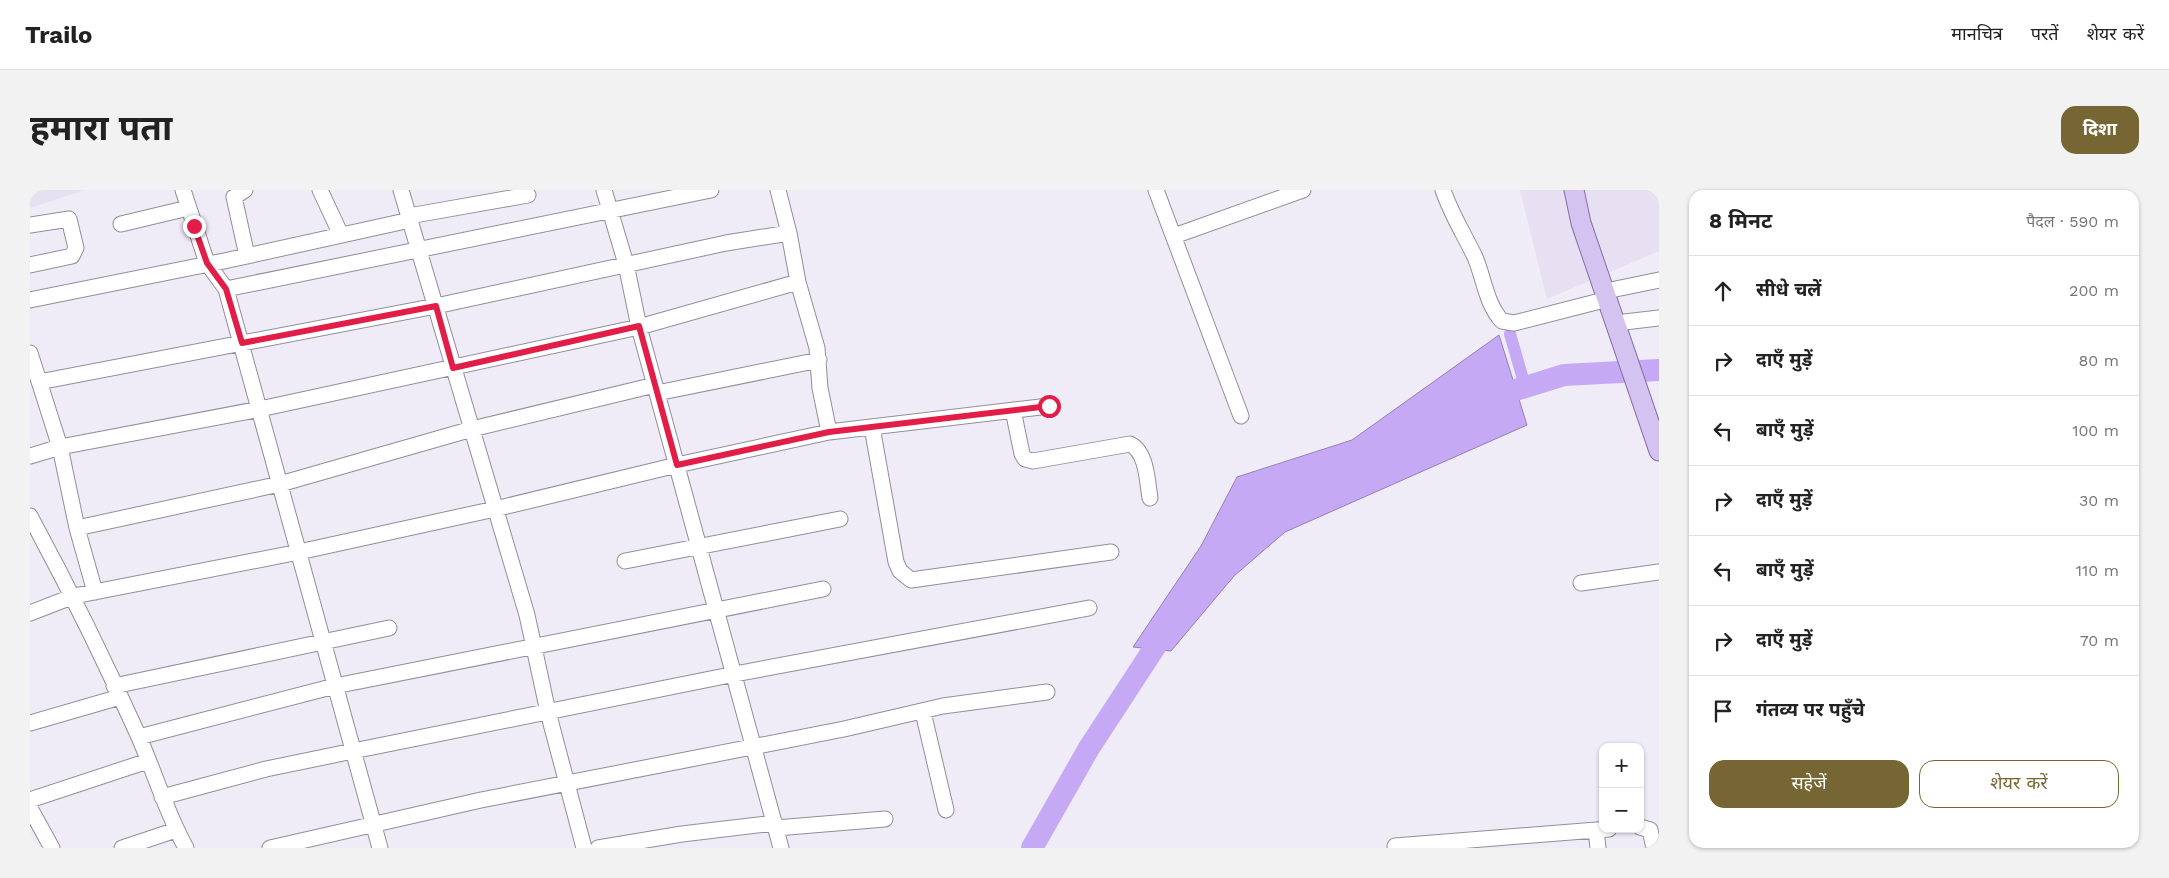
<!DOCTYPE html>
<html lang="hi">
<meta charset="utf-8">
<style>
body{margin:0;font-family:"Work Sans","Noto Sans Devanagari",sans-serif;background:#f2f2f2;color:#222}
.controls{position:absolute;right:15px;bottom:15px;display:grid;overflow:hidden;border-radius:10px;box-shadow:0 1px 4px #0004}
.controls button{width:45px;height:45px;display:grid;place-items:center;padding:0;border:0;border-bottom:1px solid #e0e0e0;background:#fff;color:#222;font:25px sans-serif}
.stop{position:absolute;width:15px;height:15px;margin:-11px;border:4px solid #e11d48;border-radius:50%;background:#fff}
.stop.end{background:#e11d48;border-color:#fff;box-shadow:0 1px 5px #0008}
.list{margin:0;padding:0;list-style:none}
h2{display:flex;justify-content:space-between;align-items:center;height:65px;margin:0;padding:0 20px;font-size:21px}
h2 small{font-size:16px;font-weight:400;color:#767676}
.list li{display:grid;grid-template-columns:32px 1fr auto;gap:15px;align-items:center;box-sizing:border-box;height:70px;padding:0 20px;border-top:1px solid #e0e0e0}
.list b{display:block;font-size:19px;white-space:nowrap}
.list em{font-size:16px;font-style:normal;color:#767676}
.actions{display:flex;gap:10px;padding:15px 20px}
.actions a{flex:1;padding:11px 0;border:1px solid #766633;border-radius:15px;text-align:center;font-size:18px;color:#766633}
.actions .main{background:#766633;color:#fff}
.icon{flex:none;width:28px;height:28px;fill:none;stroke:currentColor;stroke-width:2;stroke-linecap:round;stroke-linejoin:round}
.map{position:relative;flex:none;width:1629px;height:658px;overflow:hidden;border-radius:15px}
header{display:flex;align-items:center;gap:30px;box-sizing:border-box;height:70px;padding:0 25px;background:#fff;border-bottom:1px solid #e0e0e0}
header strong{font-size:24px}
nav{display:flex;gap:28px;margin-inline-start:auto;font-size:18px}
.intro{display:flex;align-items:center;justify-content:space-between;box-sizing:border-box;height:120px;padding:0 30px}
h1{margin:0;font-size:35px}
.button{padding:12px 22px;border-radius:15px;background:#766633;color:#fff;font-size:18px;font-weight:700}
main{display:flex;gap:30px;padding:0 30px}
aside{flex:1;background:#fff;border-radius:15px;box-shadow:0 1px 4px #0004}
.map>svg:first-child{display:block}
</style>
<header>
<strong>Trailo</strong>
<nav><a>मानचित्र</a><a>परतें</a><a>शेयर करें</a></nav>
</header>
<div class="intro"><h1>हमारा पता</h1><a class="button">दिशा</a></div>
<main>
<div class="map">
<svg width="1629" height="658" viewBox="0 0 1629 658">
<rect width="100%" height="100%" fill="#efebf7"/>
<path fill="#e7e0f3" d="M 0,0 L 55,0 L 0,18 Z
M 1490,0 L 1629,0 L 1629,61 L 1517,109 Z"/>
<path fill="#c6a9f5" stroke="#9580b7" d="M 1469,145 L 1497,235 L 1255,342 L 1204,386 L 1141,461 L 1103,457 L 1171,356 L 1207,287 L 1322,250 Z"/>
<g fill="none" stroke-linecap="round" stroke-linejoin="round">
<path stroke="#c6a9f5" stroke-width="12" d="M 1480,144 L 1495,196"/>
<path stroke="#c6a9f5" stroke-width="22" d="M 1457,209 L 1534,185 L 1629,180
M 1002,658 L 1059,558 L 1140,434"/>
<g stroke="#928e99" stroke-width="17">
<path id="minor" d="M 153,0 L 177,73 L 196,99 L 350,658
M 215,0 L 204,7 L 217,66
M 290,0 L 311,45
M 371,0 L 497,425 L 518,522 L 554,658
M 574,0 L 596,74 L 609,137 L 751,658
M 748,0 L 759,43 L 768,92 L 787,158 L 790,198 L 799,242
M 1126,0 L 1211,226
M 1413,0 C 1421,24 1434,44 1445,67 C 1454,88 1456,114 1472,131 L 1484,133 L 1578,109
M 379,26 L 498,5
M 91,34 L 158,18
M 0,35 L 39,29 L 46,58 L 42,66 L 0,75
M 1144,46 L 1273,0
M 196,99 L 681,0
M 1576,101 L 1629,90
M 0,110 L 194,71 L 380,30
M 1586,133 L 1629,128
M 0,163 L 30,257 L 47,338 L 65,402
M 9,192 L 406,116 L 696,53 L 759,43
M 627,203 L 789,170
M 983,220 L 992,264 L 995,269 L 1003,271 L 1100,254 C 1117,262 1117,291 1120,308
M 842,237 L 866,372 L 870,381 L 881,390 L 1081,362
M 0,266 L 30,257 L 230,219 L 609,137 L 768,92
M 0,326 C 39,398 75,471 108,545 C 125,583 136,622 156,658
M 47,338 L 250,294 L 442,239 L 625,195
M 595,371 L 810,329
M 1551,393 L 1629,382
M 0,423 L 44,406 L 269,362 L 465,319 L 647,275 L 799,242 L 1019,216
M 84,496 L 359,438
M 893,522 L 916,620
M 0,533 L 90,507
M 109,547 L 305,496 L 793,399
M 132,607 L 236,579 L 323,561 L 705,484 L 1059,418
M 0,610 L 118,571
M 0,618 L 22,658
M 1610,637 L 1620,640 L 1624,658
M 746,638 L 855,629
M 1566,640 L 1568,658
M 1365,656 L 1579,639
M 92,658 L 146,640
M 240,658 L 451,610 L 814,539 L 913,516 L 1017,502
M 568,658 L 652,644 L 745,633"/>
</g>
<g stroke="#8470a4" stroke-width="21">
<path id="major" d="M 1544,0 L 1551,33 L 1629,261"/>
</g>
<use href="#minor" stroke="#fff" stroke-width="15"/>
<use href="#major" stroke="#d4c2f1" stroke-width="19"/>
</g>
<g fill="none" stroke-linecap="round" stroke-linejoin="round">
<path stroke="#e11d48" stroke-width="6" d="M 164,36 L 177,73 L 196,99 L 212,153 L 406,116 L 423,178 L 609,136 L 647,275 L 799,242 L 1019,216"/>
</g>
</svg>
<div class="controls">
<button>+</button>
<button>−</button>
</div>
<div class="stop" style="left:1019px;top:216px"></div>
<div class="stop end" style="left:164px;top:36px"></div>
</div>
<aside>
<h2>8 मिनट<small>पैदल · 590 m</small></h2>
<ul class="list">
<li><svg class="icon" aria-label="ahead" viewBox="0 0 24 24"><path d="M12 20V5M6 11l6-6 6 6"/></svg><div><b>सीधे चलें</b></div><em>200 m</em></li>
<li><svg class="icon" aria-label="right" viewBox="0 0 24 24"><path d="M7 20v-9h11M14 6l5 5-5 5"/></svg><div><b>दाएँ मुड़ें</b></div><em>80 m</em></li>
<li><svg class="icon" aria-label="left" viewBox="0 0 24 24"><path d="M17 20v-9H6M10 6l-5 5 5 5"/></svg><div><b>बाएँ मुड़ें</b></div><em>100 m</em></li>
<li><svg class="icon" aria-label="right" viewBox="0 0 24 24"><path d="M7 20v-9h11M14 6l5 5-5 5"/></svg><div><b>दाएँ मुड़ें</b></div><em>30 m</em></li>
<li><svg class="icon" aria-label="left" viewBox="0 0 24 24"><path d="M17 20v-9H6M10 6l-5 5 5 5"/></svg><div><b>बाएँ मुड़ें</b></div><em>110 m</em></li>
<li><svg class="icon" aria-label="right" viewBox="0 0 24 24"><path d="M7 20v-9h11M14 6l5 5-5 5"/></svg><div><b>दाएँ मुड़ें</b></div><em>70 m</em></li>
<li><svg class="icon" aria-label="arrive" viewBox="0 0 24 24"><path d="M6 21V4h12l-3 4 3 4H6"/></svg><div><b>गंतव्य पर पहुँचे</b></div></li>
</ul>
<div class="actions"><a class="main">सहेजें</a><a>शेयर करें</a></div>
</aside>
</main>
